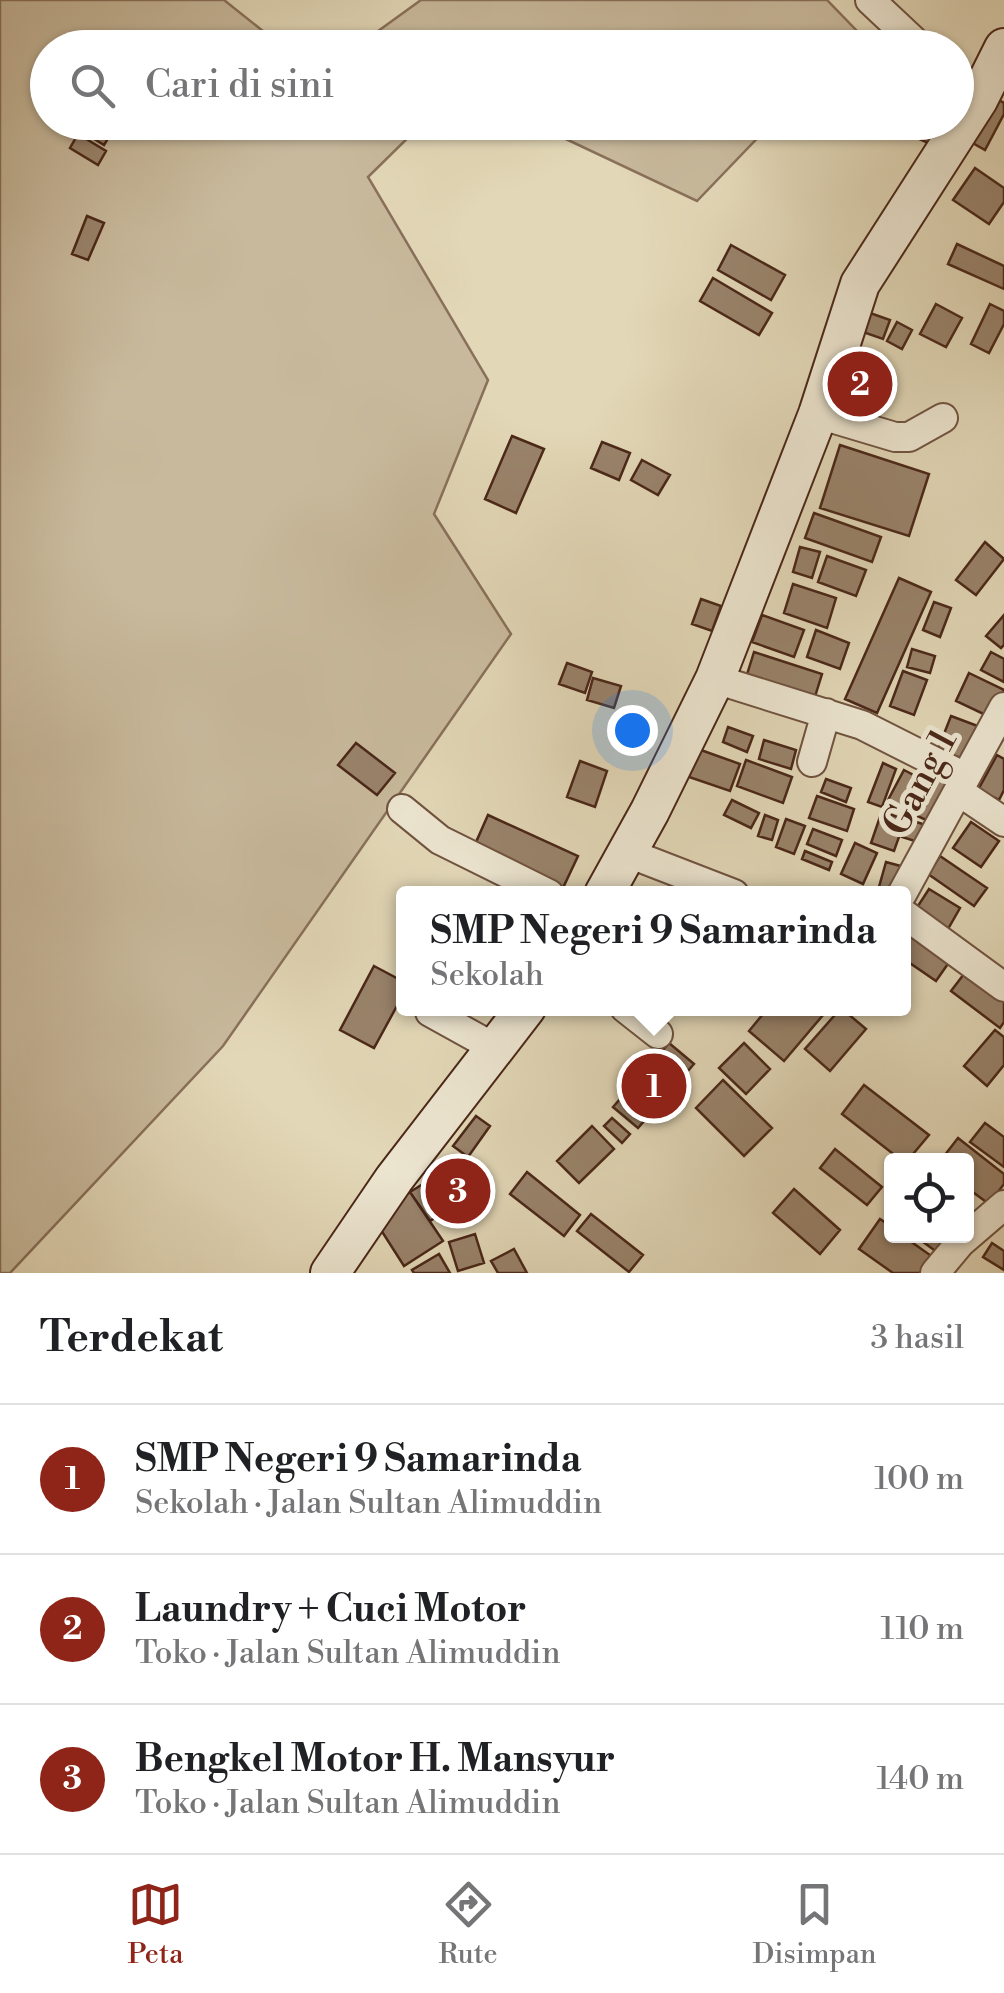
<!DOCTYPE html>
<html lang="id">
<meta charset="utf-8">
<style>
body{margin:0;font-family:"Libre Bodoni",serif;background:#f2f2f2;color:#202124}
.controls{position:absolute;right:30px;bottom:30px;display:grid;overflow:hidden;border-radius:10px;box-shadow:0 2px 8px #0004}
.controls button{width:90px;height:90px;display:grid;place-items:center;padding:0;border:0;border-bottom:2px solid #e0e0e0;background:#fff;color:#202124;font:50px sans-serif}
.you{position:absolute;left:632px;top:730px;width:35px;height:35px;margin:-25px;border:8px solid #fff;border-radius:50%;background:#1a73e8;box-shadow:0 0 0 15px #1a73e833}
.badge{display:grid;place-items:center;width:65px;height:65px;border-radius:50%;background:#8f2418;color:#fff;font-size:32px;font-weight:700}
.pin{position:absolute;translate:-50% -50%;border:5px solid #fff;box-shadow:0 2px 10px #0006}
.popup{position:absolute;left:396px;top:886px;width:515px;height:130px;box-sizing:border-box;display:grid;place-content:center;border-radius:10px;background:#fff;filter:drop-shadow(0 2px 8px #0005);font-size:32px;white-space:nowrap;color:#757577}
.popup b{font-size:38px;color:#202124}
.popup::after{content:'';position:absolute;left:50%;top:100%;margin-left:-20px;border:20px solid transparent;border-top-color:#fff}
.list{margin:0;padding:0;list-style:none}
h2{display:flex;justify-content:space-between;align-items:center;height:130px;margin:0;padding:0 40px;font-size:42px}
h2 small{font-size:32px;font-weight:400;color:#757577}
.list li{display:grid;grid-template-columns:65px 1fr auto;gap:30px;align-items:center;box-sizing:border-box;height:150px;padding:0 40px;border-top:2px solid #e0e0e0}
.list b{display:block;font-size:38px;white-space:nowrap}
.list p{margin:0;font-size:32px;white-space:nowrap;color:#757577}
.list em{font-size:32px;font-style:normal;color:#757577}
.icon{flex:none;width:55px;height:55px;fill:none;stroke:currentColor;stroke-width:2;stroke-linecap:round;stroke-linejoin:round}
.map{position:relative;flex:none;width:1004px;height:1273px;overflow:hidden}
.search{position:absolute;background:#fff;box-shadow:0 2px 8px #0004;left:30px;right:30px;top:30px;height:110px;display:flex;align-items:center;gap:25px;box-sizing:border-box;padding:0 35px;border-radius:55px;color:#757577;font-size:38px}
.sheet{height:580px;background:#fff}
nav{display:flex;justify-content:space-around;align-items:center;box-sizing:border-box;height:140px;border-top:2px solid #e0e0e0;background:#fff;font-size:28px;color:#757577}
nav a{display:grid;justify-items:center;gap:5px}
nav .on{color:#8f2418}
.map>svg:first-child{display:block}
</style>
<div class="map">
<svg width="1004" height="1273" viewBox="0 0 1004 1273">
<rect width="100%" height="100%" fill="#e2d7b7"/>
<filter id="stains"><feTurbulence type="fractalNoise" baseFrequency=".002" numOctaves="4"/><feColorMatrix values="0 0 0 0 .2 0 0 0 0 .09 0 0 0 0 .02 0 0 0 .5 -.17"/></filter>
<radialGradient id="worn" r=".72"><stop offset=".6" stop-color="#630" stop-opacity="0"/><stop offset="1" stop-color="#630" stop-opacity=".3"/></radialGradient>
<path fill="#c8b99c" stroke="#89705a" stroke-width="2.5" d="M 0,0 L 224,0 L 283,47 L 48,48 L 48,122 L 423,123 L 368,177 L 488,380 L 434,514 L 511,634 L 223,1046 L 10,1273 L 0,1273 Z
M 421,0 L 827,0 L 858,32 L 844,48 L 356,47 Z
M 532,123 L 772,123 L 697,201 Z"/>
<path fill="#99836b" stroke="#4a2718" stroke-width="2.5" d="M 995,98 L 1004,103 L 1004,114 L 985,150 L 971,142 Z
M 84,122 L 103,122 L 114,129 L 104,145 L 80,130 Z
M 922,122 L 941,126 L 933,145 L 915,137 Z
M 78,134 L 106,151 L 98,165 L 70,148 Z
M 975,168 L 1004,188 L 1004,202 L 989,224 L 953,200 Z
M 87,216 L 104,223 L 88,260 L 72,254 Z
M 957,244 L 1004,266 L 1004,289 L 948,264 Z
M 731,245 L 785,275 L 771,300 L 718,270 Z
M 713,278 L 772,313 L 759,335 L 700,301 Z
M 936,304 L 962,318 L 946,347 L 920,334 Z
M 990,304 L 1004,311 L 1004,324 L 989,353 L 971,344 Z
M 870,313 L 890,320 L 883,339 L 863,332 Z
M 897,322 L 912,330 L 902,349 L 887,341 Z
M 854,368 L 874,375 L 865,399 L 846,392 Z
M 512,436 L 544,449 L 516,513 L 485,499 Z
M 602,442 L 630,453 L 619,480 L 591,468 Z
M 840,445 L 929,474 L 909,536 L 820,508 Z
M 642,460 L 670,475 L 658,495 L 631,480 Z
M 814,513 L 881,537 L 872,562 L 805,538 Z
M 985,542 L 1004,559 L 976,595 L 956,580 Z
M 800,547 L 820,552 L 812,578 L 793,572 Z
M 827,556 L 866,570 L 856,596 L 818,582 Z
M 899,578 L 931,592 L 877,713 L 845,699 Z
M 793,584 L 836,598 L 827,628 L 784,613 Z
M 701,599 L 721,606 L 712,631 L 692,624 Z
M 934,602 L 951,608 L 940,637 L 923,630 Z
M 762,615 L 804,630 L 794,657 L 752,642 Z
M 1004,615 L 1004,645 L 1001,648 L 986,636 Z
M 816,630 L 849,643 L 840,669 L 807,657 Z
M 912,649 L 935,656 L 930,673 L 907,667 Z
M 754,652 L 822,674 L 813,703 L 745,681 Z
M 991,652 L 1004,659 L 1004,682 L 981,670 Z
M 567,663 L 592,672 L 585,693 L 559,684 Z
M 903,671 L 927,680 L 914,715 L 890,706 Z
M 969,673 L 1004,690 L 992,718 L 956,701 Z
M 593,678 L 621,686 L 614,708 L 587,700 Z
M 951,716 L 983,728 L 969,762 L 938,749 Z
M 728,727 L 753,736 L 747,752 L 723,742 Z
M 764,740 L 796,750 L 791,769 L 759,759 Z
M 356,743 L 395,773 L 377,795 L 338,765 Z
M 698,749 L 740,764 L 730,791 L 689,777 Z
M 997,755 L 1004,759 L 1004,790 L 999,800 L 978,790 Z
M 746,760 L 792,777 L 783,803 L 737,786 Z
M 580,761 L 607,771 L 595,807 L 567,797 Z
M 883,763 L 896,769 L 882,807 L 868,802 Z
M 904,770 L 925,781 L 908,811 L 888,800 Z
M 933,777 L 955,788 L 937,825 L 915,815 Z
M 826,779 L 851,788 L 846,802 L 821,792 Z
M 817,796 L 854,809 L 847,831 L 809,818 Z
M 732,800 L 759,813 L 751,828 L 724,815 Z
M 882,811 L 905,820 L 894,851 L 871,843 Z
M 488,815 L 578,856 L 562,890 L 473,849 Z
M 765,815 L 778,820 L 772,840 L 758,836 Z
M 786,819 L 805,826 L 794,854 L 776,847 Z
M 907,819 L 929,826 L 924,844 L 902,837 Z
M 971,822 L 999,841 L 981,867 L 953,848 Z
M 813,829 L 842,840 L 836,856 L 807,844 Z
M 855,843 L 877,853 L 863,884 L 841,874 Z
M 805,851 L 832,862 L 829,870 L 802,859 Z
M 940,856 L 987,888 L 974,906 L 928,874 Z
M 886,862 L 904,867 L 897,894 L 877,894 Z
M 929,889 L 960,908 L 948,929 L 916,909 Z
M 904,926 L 952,958 L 936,981 L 904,959 Z
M 374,966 L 404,982 L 404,993 L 374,1048 L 340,1030 Z
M 967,970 L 1004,999 L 1004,1022 L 1000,1028 L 951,991 Z
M 768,1008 L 829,1008 L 784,1061 L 749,1031 Z
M 841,1008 L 866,1029 L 830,1071 L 805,1049 Z
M 995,1030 L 1004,1037 L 1004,1065 L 987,1086 L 964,1066 Z
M 669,1043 L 694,1064 L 638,1128 L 613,1107 Z
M 744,1043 L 770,1069 L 746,1094 L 719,1068 Z
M 723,1080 L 772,1128 L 744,1156 L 696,1108 Z
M 864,1085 L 929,1135 L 908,1160 L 901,1160 L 842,1114 Z
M 476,1116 L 490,1126 L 468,1157 L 453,1146 Z
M 612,1118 L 630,1134 L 622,1143 L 604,1126 Z
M 985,1123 L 1004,1137 L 1004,1167 L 970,1142 Z
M 592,1126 L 614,1149 L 579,1183 L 557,1161 Z
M 958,1138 L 1004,1174 L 1004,1184 L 989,1204 L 966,1187 L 966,1160 L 941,1160 Z
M 835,1149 L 882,1187 L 867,1205 L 820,1168 Z
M 458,1161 L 485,1203 L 458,1220 L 431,1179 Z
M 527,1172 L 580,1215 L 564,1236 L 510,1194 Z
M 431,1179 L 450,1208 L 430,1221 L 410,1192 Z
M 794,1189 L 840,1230 L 820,1254 L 773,1213 Z
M 410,1192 L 443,1241 L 404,1266 L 372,1216 Z
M 591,1214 L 643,1255 L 629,1272 L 577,1231 Z
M 880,1219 L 892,1227 L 892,1236 L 903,1236 L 937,1260 L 928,1273 L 893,1273 L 859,1249 Z
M 475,1234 L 484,1263 L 458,1271 L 449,1242 Z
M 915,1236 L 961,1236 L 945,1258 Z
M 992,1243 L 1004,1251 L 1004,1270 L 983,1257 Z
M 514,1249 L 527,1273 L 498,1273 L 491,1261 Z
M 439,1254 L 450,1273 L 414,1273 L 412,1270 Z"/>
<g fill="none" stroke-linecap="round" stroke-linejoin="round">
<g stroke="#705340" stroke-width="32">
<path id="street" d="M 870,0 L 921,48
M 818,414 L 895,437 L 909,437 L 943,418
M 715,679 L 862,725 L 965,777
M 812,762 L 826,713
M 958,791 L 1004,822
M 402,809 L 440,840 L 549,894
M 628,853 L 734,894
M 902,894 L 1004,707
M 904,914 L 1004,987
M 625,1008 L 658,1034
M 430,1012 L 495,1048
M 935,1273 L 960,1243 L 1004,1205"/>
</g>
<g stroke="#4a2718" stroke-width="42">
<path id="secondary" d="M 604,894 L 650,811 L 715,679 L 818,414 L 860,284 L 978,100 L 1004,48
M 330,1273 L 394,1179 L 526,1008"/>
</g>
<use href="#street" stroke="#ece5d0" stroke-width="28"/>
<use href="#secondary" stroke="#ece5d0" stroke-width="38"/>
</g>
<g text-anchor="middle" stroke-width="10" stroke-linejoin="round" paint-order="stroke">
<g font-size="38" fill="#4a2718" stroke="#ece5d0">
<text transform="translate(919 782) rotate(-62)" y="13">Gang 1</text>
</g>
</g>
<rect width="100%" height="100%" filter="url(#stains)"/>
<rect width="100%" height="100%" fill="url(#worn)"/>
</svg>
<div class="controls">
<button><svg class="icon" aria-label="locate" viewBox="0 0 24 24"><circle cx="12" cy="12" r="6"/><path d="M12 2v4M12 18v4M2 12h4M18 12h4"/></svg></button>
</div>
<div class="you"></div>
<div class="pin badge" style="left:654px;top:1086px">1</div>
<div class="popup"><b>SMP Negeri 9 Samarinda</b>Sekolah</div>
<div class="pin badge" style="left:860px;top:384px">2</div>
<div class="pin badge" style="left:458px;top:1191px">3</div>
<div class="search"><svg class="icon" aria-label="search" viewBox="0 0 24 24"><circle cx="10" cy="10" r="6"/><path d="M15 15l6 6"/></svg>Cari di sini</div>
</div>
<section class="sheet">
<h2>Terdekat<small>3 hasil</small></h2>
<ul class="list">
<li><span class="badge">1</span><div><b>SMP Negeri 9 Samarinda</b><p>Sekolah · Jalan Sultan Alimuddin</p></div><em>100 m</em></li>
<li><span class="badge">2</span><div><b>Laundry + Cuci Motor</b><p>Toko · Jalan Sultan Alimuddin</p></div><em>110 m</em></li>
<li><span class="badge">3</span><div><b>Bengkel Motor H. Mansyur</b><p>Toko · Jalan Sultan Alimuddin</p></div><em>140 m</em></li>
</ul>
</section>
<nav>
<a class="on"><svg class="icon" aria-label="map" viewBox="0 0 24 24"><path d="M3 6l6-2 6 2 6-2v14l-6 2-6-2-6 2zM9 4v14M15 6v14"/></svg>Peta</a>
<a><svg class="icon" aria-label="directions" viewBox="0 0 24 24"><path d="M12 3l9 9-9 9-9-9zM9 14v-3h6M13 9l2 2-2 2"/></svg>Rute</a>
<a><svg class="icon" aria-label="saved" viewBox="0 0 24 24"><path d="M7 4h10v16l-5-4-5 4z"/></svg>Disimpan</a>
</nav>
